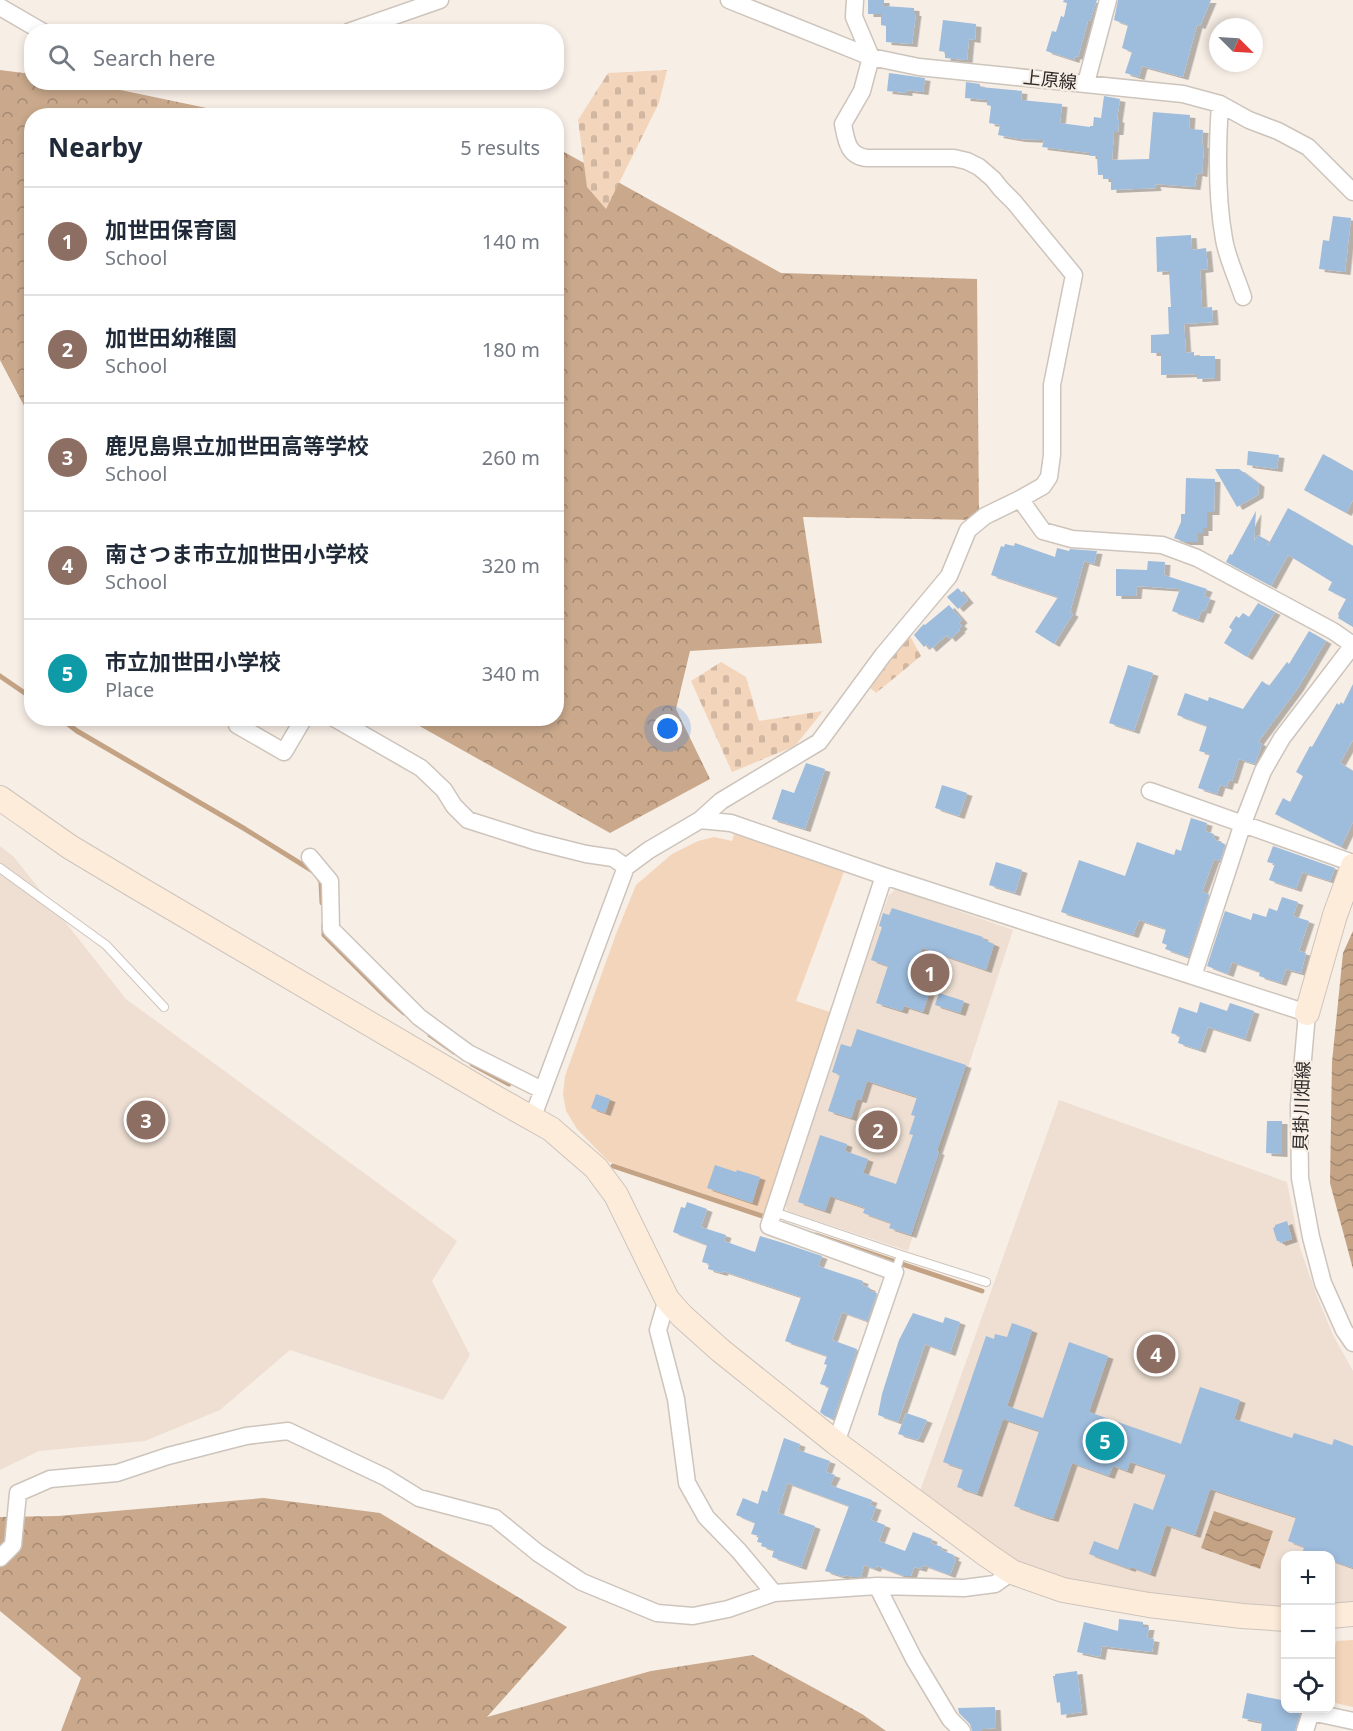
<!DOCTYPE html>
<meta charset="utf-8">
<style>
body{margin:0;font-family:"Noto Sans","Noto Sans JP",sans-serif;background:#f6f6f7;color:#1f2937}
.controls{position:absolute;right:18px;bottom:18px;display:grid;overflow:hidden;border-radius:12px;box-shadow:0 3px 9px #0003}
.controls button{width:54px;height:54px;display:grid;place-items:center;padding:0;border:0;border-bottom:2px solid #e0e1e3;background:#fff;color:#1f2937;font:30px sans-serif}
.compass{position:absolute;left:1209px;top:18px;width:54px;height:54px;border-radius:50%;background:#fff;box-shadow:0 3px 9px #0003;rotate:114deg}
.you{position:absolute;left:668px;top:729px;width:21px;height:21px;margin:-15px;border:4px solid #fff;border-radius:50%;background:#1a73e8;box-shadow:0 0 0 9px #1a73e833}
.badge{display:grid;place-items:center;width:39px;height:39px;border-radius:50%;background:#0063af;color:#fff;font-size:20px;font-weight:700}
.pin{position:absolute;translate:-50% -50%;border:3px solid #fff;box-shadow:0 2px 6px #0006}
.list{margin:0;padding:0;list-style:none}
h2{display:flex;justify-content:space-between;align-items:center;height:78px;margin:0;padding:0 24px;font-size:26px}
h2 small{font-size:20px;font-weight:400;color:#747a83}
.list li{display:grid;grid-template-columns:39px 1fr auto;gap:18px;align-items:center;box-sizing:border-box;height:108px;padding:0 24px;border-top:2px solid #e0e1e3}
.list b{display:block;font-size:22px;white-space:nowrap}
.list p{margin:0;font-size:20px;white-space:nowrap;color:#747a83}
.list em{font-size:20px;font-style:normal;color:#747a83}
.icon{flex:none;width:33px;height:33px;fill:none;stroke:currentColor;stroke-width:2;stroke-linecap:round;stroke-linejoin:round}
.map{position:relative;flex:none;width:1353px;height:1731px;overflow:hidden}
.search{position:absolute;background:#fff;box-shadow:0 3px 9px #0003;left:24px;top:24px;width:540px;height:66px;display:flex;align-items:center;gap:15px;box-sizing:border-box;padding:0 21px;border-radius:24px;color:#747a83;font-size:22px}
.panel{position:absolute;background:#fff;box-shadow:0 3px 9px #0003;left:24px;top:108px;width:540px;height:618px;border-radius:24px}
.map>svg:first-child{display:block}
</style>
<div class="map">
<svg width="1353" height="1731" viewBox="0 0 1353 1731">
<defs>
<pattern id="forest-crowns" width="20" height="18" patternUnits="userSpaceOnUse" patternTransform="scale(1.5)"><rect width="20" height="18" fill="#c9a88b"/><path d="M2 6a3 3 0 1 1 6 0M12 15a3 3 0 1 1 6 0" fill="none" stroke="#a48972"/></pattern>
<pattern id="cemetery-stones" width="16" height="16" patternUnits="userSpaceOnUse" patternTransform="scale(1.5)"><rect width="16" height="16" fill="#f3d5bb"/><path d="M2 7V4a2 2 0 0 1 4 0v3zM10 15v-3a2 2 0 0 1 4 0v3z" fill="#d1b7a1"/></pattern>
<pattern id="water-waves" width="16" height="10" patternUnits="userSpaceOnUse" patternTransform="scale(1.5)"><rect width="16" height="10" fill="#c4a385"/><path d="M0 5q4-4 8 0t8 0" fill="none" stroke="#a0856d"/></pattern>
<filter id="shadow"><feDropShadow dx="5.5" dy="3" stdDeviation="0" flood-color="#0004"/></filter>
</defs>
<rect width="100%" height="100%" fill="#f7eee6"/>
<path fill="#eedfd2" d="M 0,846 L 14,857 L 126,999 L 457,1241 L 432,1281 L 470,1355 L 443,1400 L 290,1350 L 220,1410 L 145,1441 L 39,1451 L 0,1470 Z
M 896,889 L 1013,930 L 908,1251 L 787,1211 L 785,1203 L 846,1016 L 889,895 Z
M 1059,1100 L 1287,1182 L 1300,1248 L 1318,1299 L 1334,1337 L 1353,1371 L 1353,1604 L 1331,1607 L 1330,1556 L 1286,1556 L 1285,1609 L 1112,1591 L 1054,1577 L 1004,1556 L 919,1494 Z"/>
<path fill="#f3d5bb" d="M 734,834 L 845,869 L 796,1001 L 830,1012 L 764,1214 L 609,1162 L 577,1129 L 566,1111 L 563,1094 L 565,1076 L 616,934 L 636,885 L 672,854 L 698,841 L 714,837 L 732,841 Z
M 1353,1640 L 1353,1707 L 1331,1702 L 1331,1671 L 1336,1641 Z"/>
<path fill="url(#forest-crowns)" d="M 0,70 L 31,74 L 32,82 L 87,83 L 240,115 L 32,116 L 31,419 L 0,360 Z
M 557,148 L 781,273 L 977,279 L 979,520 L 803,517 L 822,643 L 690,651 L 676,709 L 710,779 L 610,833 L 407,719 L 556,718 Z
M 264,1498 L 380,1513 L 567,1627 L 487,1717 L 651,1671 L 753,1655 L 862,1714 L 886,1731 L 61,1731 L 81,1678 L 0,1611 L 0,1517 L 58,1516 Z"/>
<path fill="url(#cemetery-stones)" d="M 667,70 L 659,103 L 606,209 L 587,187 L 578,120 L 608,73 Z
M 910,636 L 921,656 L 876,693 L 869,687 Z
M 721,662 L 746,677 L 759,721 L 823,711 L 795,746 L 732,772 L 691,681 Z"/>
<path fill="url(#water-waves)" d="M 1353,931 L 1353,1269 L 1330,1183 L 1332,1062 L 1343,953 Z
M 1214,1511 L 1273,1531 L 1260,1569 L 1201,1548 Z"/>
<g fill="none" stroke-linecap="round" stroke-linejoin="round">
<path stroke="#c4a385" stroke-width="5" d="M 0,676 L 32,698
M 60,718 L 77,731 L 245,829 L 316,873 L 321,882 L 322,903
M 324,925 L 324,935 L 387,998 L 404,1013
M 430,1035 L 454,1052
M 472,1064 L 509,1084
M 613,1166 L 768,1218
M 816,1235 L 982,1291"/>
</g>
<path fill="#9ebcdc" filter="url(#shadow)" d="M 868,0 L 884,0 L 884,6 L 914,8 L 914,13 L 916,13 L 912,44 L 886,42 L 886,26 L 881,25 L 881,14 L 868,14 Z
M 1064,0 L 1097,0 L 1090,21 L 1088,21 L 1078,57 L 1075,56 L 1074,60 L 1046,51 L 1052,31 L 1056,32 L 1061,16 L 1064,17 L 1067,3 L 1063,2 Z
M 1118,0 L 1211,0 L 1200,26 L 1197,25 L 1183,77 L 1142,66 L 1139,77 L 1125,73 L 1132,52 L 1122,48 L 1128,25 L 1114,20 Z
M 943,20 L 976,24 L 975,40 L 969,39 L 967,60 L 945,58 L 945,52 L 939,51 Z
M 889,73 L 925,78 L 923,92 L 907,90 L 907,93 L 887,91 Z
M 966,82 L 980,84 L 980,87 L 1022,91 L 1021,100 L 1062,104 L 1060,123 L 1090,127 L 1090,126 L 1093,126 L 1094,117 L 1101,118 L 1104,96 L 1120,99 L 1117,119 L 1119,120 L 1118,132 L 1114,132 L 1112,160 L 1149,159 L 1153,112 L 1190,115 L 1189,129 L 1203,130 L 1202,145 L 1204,145 L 1202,174 L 1197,173 L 1195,187 L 1155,184 L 1156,188 L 1111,190 L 1111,179 L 1103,179 L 1103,175 L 1098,175 L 1097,156 L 1090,156 L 1090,153 L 1042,147 L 1044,140 L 1020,139 L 998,135 L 1000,125 L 989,123 L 991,106 L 987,105 L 987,100 L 965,98 Z
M 1333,216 L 1351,218 L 1345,272 L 1319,269 L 1323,240 L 1329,241 Z
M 1191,235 L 1192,250 L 1206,248 L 1208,269 L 1200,270 L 1202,308 L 1212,307 L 1213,322 L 1184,324 L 1186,353 L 1194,352 L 1194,356 L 1215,356 L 1215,378 L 1197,379 L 1197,374 L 1161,375 L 1161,353 L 1151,353 L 1151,335 L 1169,334 L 1168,307 L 1171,307 L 1169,271 L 1157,272 L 1156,237 Z
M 1248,451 L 1279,455 L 1277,469 L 1247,465 Z
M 1323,454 L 1353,471 L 1353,500 L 1346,513 L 1304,490 Z
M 1215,469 L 1239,469 L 1259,484 L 1258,495 L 1237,507 Z
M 1186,478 L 1215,479 L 1214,512 L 1207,512 L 1207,528 L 1203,528 L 1203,533 L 1198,533 L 1198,542 L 1185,542 L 1174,538 L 1181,522 L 1181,514 L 1185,514 Z
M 1288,508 L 1353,546 L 1353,627 L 1338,618 L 1339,616 L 1338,614 L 1346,599 L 1328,590 L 1332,582 L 1288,555 L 1271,586 L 1226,562 L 1230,554 L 1232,555 L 1256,511 L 1254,542 L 1258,535 L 1268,541 L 1267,547 Z
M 1015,543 L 1055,557 L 1057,548 L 1069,551 L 1070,549 L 1097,551 L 1094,564 L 1084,561 L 1070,612 L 1073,614 L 1054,644 L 1035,632 L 1058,597 L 991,575 L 1001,546 L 1004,547 L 1005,544 L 1014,546 Z
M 1148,561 L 1165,562 L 1164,575 L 1207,589 L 1204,596 L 1210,598 L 1205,611 L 1202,610 L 1198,620 L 1172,611 L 1180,589 L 1137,586 L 1136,596 L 1116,596 L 1116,569 L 1147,570 Z
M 958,588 L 968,600 L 958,609 L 947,597 Z
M 1258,603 L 1275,612 L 1247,657 L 1224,643 L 1232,630 L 1229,627 L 1236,616 L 1239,618 L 1243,613 L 1249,617 Z
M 949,605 L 962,620 L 959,623 L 962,626 L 959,629 L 960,630 L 950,639 L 947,635 L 931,649 L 927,644 L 924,647 L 914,635 L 920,628 L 924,624 L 925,625 Z
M 1309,631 L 1326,641 L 1298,688 L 1258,742 L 1262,744 L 1255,764 L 1239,759 L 1232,781 L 1229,780 L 1227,787 L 1220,785 L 1217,794 L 1198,788 L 1210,754 L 1199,751 L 1207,726 L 1177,715 L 1185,693 L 1208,701 L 1209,697 L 1243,709 L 1262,681 L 1269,686 L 1287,662 L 1289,664 Z
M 1128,665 L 1153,673 L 1134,731 L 1109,723 Z
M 1353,684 L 1353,740 L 1340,763 L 1353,771 L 1353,822 L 1341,847 L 1275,814 L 1283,798 L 1290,802 L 1303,776 L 1296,772 L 1310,746 L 1312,747 L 1337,703 L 1339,705 L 1341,702 L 1343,704 Z
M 806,763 L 825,769 L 805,829 L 772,819 L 782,789 L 794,793 Z
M 942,785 L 967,793 L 959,816 L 935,808 Z
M 1191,818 L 1207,823 L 1205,831 L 1214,834 L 1213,838 L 1216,838 L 1215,840 L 1225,844 L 1220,861 L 1214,859 L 1202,892 L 1209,894 L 1188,957 L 1165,949 L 1167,945 L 1162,943 L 1166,929 L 1139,920 L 1133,935 L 1061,912 L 1079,860 L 1125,876 L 1137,842 L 1174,855 L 1176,849 L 1181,851 Z
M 1273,846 L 1335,868 L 1330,881 L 1302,872 L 1296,889 L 1269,880 L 1275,864 L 1267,862 Z
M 996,862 L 1022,870 L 1015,893 L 989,885 Z
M 1282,897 L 1298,902 L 1293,916 L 1309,921 L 1299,951 L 1306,953 L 1301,973 L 1286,969 L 1281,983 L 1259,976 L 1260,972 L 1232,962 L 1228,974 L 1207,966 L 1225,911 L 1251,920 L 1253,913 L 1266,917 L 1269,908 L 1277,911 Z
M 892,908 L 983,937 L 982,939 L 994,944 L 986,970 L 922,948 L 910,983 L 930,990 L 923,1012 L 904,1006 L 902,1011 L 876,1003 L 888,966 L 871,960 L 882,927 L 879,926 L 883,913 L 889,915 Z
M 939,993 L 964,1001 L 960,1013 L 935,1005 Z
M 1200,1002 L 1227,1011 L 1230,1003 L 1254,1011 L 1245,1039 L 1208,1027 L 1200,1050 L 1178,1043 L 1180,1036 L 1171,1033 L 1179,1007 L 1197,1013 Z
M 857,1029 L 966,1065 L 937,1151 L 939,1152 L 911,1235 L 889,1228 L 891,1223 L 863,1213 L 865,1208 L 830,1196 L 825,1211 L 798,1202 L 820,1135 L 847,1144 L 845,1151 L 868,1159 L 863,1173 L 896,1184 L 913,1135 L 909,1134 L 915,1116 L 911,1115 L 917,1097 L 867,1081 L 861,1100 L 857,1099 L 851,1118 L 828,1111 L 840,1075 L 832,1072 L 841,1044 L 851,1047 Z
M 596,1094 L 610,1099 L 605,1113 L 591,1108 Z
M 1267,1121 L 1282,1121 L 1282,1154 L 1266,1153 Z
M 715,1165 L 736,1172 L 737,1170 L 760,1177 L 752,1203 L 707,1188 Z
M 687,1202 L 707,1209 L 701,1227 L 726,1235 L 724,1241 L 755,1252 L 760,1236 L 780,1242 L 822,1256 L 818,1266 L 863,1281 L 862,1285 L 870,1288 L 870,1291 L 877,1293 L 867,1321 L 842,1312 L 832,1340 L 857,1349 L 833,1419 L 825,1416 L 820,1412 L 829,1387 L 820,1384 L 827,1365 L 824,1364 L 827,1356 L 785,1341 L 801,1297 L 723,1271 L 722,1273 L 708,1269 L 709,1264 L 702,1262 L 707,1245 L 673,1232 L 681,1207 L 685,1208 Z
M 1287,1221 L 1292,1239 L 1280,1243 L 1279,1241 L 1277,1241 L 1273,1228 L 1275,1227 L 1275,1225 Z
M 913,1313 L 943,1323 L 945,1317 L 960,1322 L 950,1353 L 925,1344 L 898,1422 L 878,1415 L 882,1394 L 899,1340 Z
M 1012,1323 L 1032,1330 L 1007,1406 L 1043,1418 L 1069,1342 L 1108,1356 L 1089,1412 L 1181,1444 L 1200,1387 L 1240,1400 L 1234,1419 L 1292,1438 L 1294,1433 L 1332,1445 L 1334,1439 L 1353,1446 L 1353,1568 L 1330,1560 L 1330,1556 L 1316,1556 L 1303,1551 L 1304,1547 L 1288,1541 L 1296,1517 L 1210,1489 L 1195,1535 L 1166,1525 L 1150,1574 L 1131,1567 L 1130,1569 L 1089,1554 L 1094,1541 L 1118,1550 L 1134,1503 L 1153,1510 L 1166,1474 L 1130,1462 L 1127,1471 L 1113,1466 L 1109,1476 L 1072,1463 L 1053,1519 L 1042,1516 L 1014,1506 L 1039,1431 L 1003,1419 L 977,1494 L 957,1487 L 963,1469 L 943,1462 L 986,1336 L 994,1339 L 995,1334 L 1007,1337 Z
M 906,1413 L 927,1420 L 918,1440 L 898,1434 Z
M 784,1438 L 800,1444 L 798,1450 L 830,1461 L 826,1472 L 835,1475 L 830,1485 L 872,1500 L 870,1505 L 876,1507 L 871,1520 L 885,1525 L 879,1541 L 905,1551 L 913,1532 L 932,1539 L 931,1543 L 942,1547 L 941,1550 L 954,1555 L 953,1558 L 956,1559 L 950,1575 L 923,1565 L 921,1569 L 914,1567 L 911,1576 L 904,1576 L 877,1566 L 875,1569 L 864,1565 L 861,1577 L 853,1577 L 845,1575 L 844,1577 L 825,1571 L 849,1506 L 787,1483 L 778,1513 L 815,1526 L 801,1567 L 772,1557 L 774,1550 L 761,1546 L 762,1543 L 757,1542 L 759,1536 L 751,1534 L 755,1523 L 736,1515 L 743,1498 L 758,1504 L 762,1490 L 767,1492 Z
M 1119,1619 L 1143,1622 L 1143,1627 L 1149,1627 L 1147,1638 L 1154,1639 L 1152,1652 L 1102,1646 L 1100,1657 L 1077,1652 L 1084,1622 L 1118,1631 Z
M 1077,1671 L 1082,1712 L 1061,1715 L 1060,1702 L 1057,1703 L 1053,1676 L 1055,1676 L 1055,1674 Z
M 1247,1693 L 1286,1701 L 1286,1708 L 1301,1708 L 1295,1731 L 1261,1731 L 1262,1722 L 1242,1718 Z
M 995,1707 L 996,1728 L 982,1729 L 982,1731 L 972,1731 L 970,1724 L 959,1713 L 958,1708 Z"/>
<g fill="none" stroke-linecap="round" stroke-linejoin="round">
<g stroke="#cdc4bc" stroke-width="10">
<path id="lane" d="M 0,868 L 106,945 L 164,1007
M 774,1212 L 901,1255
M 895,1272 L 901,1255 L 986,1282"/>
</g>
<g stroke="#cdc4bc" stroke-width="19">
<path id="street" d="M 729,0 L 871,57 L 919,67 L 1183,94 L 1220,104 L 1249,120 L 1278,131 L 1308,147 L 1353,192
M 0,7 L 43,32
M 348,32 L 440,0
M 1086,83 L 1108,0
M 1220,104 C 1217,149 1216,195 1224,239 C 1227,258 1237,278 1243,297
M 1020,499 L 1043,531 L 1072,539 L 1162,545 L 1197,558 L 1333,631 L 1353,645
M 334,718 L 421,768 L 444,790 L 454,806 L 468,820 L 534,841 L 586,854 L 613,858 L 626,867
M 237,725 L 284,752 L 304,718
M 1150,791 L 1353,863
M 700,820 L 731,823 L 884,876 L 1307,1013 L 1299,1105 L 1300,1178 L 1311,1237 L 1323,1283 L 1344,1330 L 1353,1343
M 310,857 L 330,881 L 331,929 L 419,1017 L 468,1053 L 542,1090
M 1193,976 L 1243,823 L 1263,771 L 1282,738 L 1353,645
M 532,1119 L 626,867 L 649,850 L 700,820 L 721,801 L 819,742 L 883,655 L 949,576 L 968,530 L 985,516 L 1020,499 L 1043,486 L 1049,477 L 1052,455 L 1052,385 L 1074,275 L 1014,202 L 1001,189 L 993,179 L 979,167 L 967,161 L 954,158 L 868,158 C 848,157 846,140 843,124 L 862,91 L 871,57 L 854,17 L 855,0
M 667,1299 L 658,1330 L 676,1399 L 687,1483 L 706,1517 L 739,1551 L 774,1593
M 836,1443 L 895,1272 L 769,1226 L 884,876
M 0,1558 L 13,1545 L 18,1493 L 50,1479 L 117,1473 L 168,1456 L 246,1436 L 288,1431 L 385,1477 L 419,1498 L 495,1518 L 538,1553 L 582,1582 L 657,1613 L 693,1616 L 728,1609 L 774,1593 L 877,1586 L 964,1588 L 995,1584 L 1012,1572
M 877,1586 L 914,1659 L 950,1719 L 962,1731
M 1312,1708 L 1311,1712 L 1353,1721
M 1305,1731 L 1311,1712"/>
</g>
<g stroke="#cdc4bc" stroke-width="26">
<path id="secondary" d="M 0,798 L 70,847 L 135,886 L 496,1098 L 551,1129 L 596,1168 L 616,1195 L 667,1299 L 682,1316 L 720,1350 L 836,1443 L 987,1555 L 1012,1572 L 1063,1590 L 1149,1605 L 1242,1616 L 1286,1619
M 1307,1013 L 1335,915 L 1353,866
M 1330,1616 L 1353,1614"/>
</g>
<use href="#lane" stroke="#fff" stroke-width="8"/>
<use href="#street" stroke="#fff" stroke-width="16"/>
<use href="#secondary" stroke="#feecda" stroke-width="24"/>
</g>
<g text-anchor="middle" stroke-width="4.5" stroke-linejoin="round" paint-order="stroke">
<g font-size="18" fill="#2d2927" stroke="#f7eee6">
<text transform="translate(1050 80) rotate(6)" y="6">上原線</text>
<text transform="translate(1302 1106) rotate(-88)" y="6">貝掛川畑線</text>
</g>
</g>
</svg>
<div class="controls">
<button>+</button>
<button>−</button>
<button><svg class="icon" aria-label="locate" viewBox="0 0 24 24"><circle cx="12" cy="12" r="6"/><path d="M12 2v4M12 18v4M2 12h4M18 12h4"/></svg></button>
</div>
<svg class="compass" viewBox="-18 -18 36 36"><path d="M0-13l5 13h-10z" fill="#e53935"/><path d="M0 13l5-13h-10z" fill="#747a83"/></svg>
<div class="you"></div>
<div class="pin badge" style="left:930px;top:973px;background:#8d6e63">1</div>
<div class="pin badge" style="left:878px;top:1130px;background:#8d6e63">2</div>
<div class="pin badge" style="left:146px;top:1120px;background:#8d6e63">3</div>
<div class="pin badge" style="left:1156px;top:1354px;background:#8d6e63">4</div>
<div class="pin badge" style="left:1105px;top:1441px;background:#0f9aa8">5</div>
<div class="search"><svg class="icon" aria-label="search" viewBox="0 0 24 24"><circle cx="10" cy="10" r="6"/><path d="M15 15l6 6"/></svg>Search here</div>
<section class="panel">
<h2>Nearby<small>5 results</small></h2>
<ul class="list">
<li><span class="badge" style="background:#8d6e63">1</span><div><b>加世田保育園</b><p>School</p></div><em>140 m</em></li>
<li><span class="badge" style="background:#8d6e63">2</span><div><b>加世田幼稚園</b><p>School</p></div><em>180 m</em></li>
<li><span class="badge" style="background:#8d6e63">3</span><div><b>鹿児島県立加世田高等学校</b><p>School</p></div><em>260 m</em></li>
<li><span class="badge" style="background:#8d6e63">4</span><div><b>南さつま市立加世田小学校</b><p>School</p></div><em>320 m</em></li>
<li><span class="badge" style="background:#0f9aa8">5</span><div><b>市立加世田小学校</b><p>Place</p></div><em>340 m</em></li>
</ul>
</section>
</div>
